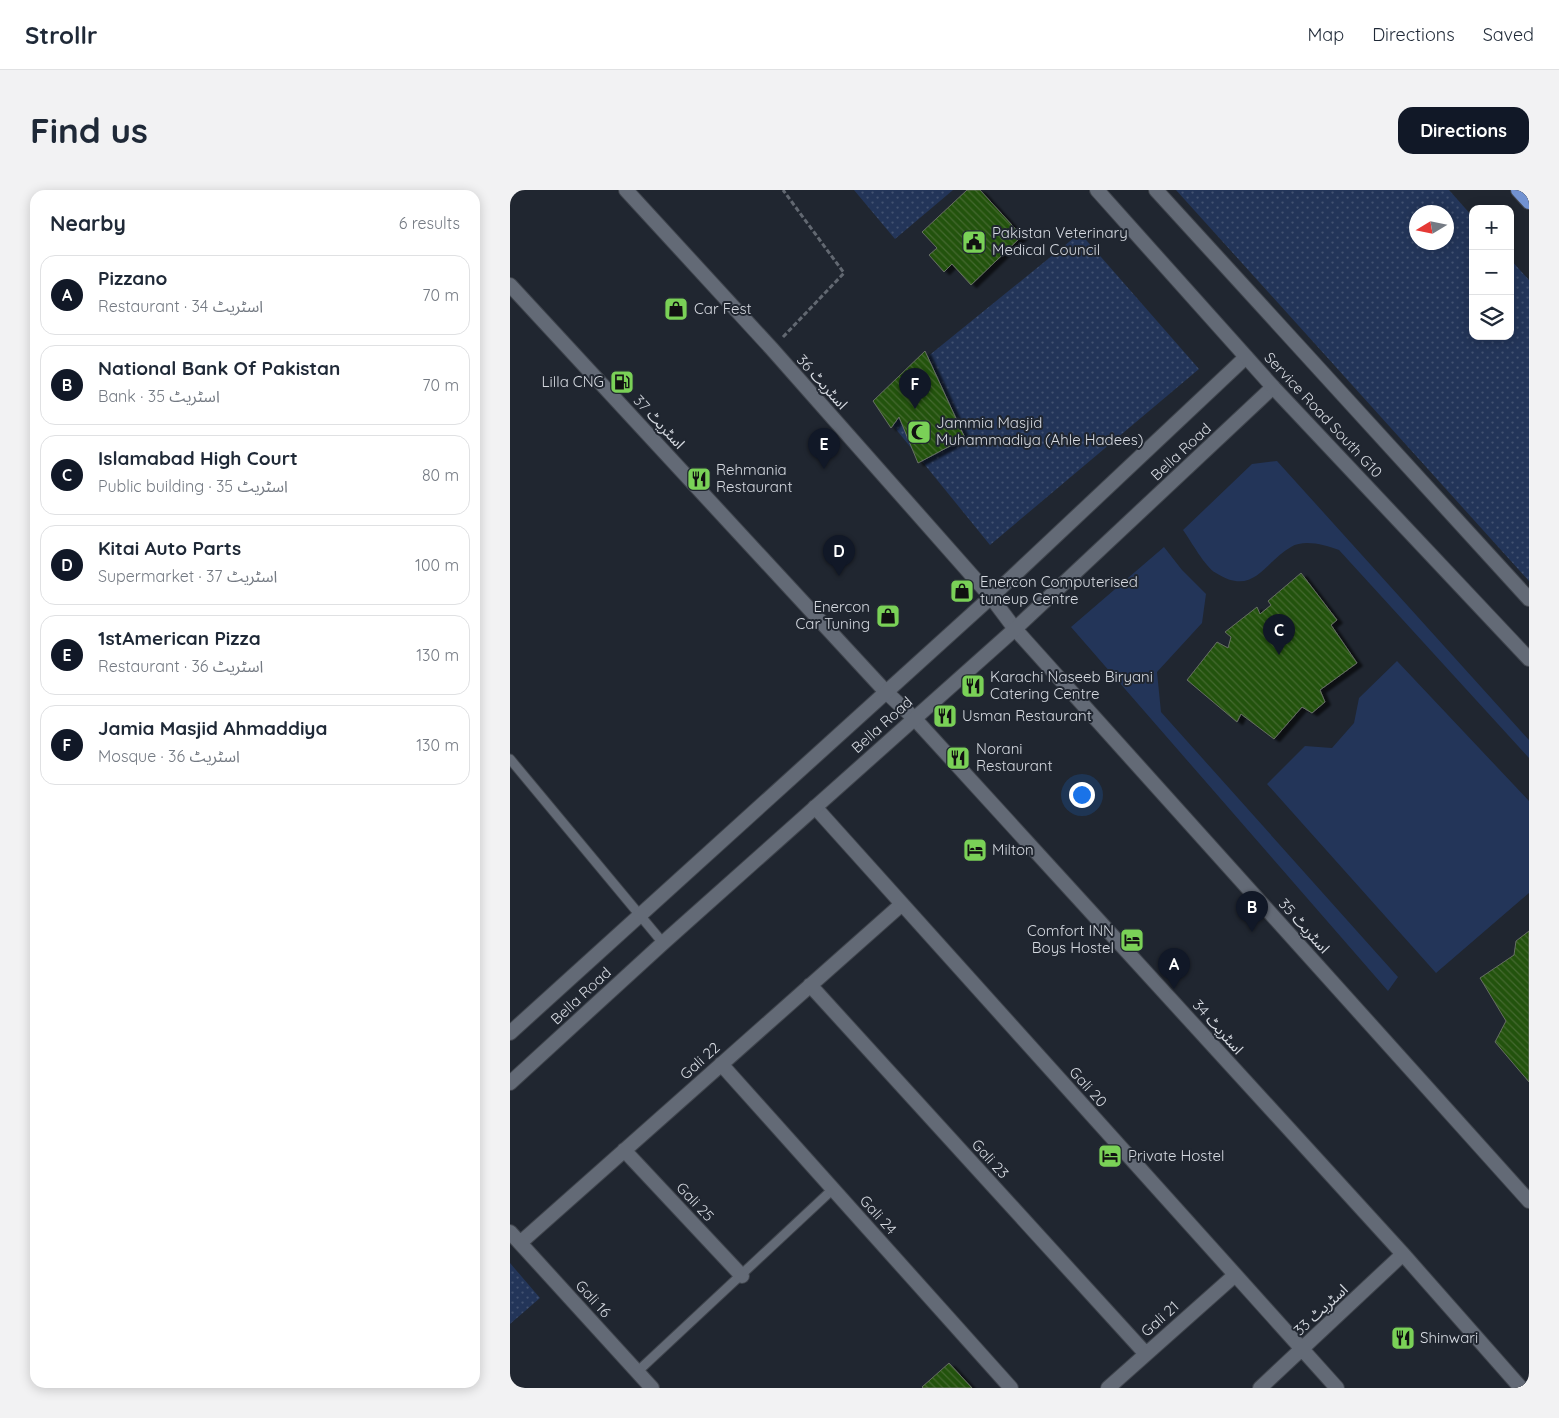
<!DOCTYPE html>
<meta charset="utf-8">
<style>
body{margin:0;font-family:Quicksand,"Noto Sans Arabic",sans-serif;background:#f2f2f3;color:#1f2937}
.controls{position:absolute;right:15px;top:15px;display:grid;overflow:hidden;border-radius:10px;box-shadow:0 2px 12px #0003}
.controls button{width:45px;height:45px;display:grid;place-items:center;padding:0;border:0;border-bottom:1px solid #e0e1e3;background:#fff;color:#1f2937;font:25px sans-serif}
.compass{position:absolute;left:899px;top:15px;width:45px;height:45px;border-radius:50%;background:#fff;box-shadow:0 2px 12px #0003;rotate:260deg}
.you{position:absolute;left:571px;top:604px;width:18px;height:18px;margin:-12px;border:4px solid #fff;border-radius:50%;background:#1a73e8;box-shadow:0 0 0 8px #1a73e833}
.badge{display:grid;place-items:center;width:32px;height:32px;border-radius:50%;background:#111827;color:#fff;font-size:16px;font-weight:700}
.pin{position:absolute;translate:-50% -41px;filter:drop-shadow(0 1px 2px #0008)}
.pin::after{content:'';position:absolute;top:26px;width:18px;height:15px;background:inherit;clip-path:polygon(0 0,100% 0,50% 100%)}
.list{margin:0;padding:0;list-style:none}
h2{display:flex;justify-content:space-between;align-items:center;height:65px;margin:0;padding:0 20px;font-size:21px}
h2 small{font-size:16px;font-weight:400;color:#747a83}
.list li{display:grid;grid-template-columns:32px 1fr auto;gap:15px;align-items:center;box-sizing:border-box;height:80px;margin:0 10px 10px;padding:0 10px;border:1px solid #e0e1e3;border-radius:15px}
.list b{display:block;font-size:19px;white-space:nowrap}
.list p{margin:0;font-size:16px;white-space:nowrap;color:#747a83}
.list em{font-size:16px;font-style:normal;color:#747a83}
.icon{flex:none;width:28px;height:28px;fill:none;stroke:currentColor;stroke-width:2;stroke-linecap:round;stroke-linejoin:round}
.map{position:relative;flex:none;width:1019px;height:1198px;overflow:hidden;border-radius:15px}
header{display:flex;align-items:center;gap:30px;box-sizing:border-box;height:70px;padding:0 25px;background:#fff;border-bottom:1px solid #e0e1e3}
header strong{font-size:24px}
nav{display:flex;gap:28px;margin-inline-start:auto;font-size:18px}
.intro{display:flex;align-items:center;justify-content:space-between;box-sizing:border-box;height:120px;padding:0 30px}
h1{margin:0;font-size:35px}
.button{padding:12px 22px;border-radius:15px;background:#111827;color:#fff;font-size:18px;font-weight:700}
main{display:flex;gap:30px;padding:0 30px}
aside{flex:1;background:#fff;border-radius:15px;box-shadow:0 2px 12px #0003}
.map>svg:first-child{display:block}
</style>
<header>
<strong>Strollr</strong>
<nav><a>Map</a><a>Directions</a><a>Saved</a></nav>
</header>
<div class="intro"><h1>Find us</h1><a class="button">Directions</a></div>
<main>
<aside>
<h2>Nearby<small>6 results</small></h2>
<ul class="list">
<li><span class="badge">A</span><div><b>Pizzano</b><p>Restaurant · اسٹریٹ 34</p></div><em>70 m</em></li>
<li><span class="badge">B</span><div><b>National Bank Of Pakistan</b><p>Bank · اسٹریٹ 35</p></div><em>70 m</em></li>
<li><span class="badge">C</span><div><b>Islamabad High Court</b><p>Public building · اسٹریٹ 35</p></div><em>80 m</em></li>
<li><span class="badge">D</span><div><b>Kitai Auto Parts</b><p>Supermarket · اسٹریٹ 37</p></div><em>100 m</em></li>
<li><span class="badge">E</span><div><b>1stAmerican Pizza</b><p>Restaurant · اسٹریٹ 36</p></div><em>130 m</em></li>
<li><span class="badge">F</span><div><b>Jamia Masjid Ahmaddiya</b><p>Mosque · اسٹریٹ 36</p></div><em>130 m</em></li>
</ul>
</aside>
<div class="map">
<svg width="1019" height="1198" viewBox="0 0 1019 1198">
<defs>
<pattern id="grass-dots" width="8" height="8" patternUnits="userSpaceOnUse" patternTransform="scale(1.25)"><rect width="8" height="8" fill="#233559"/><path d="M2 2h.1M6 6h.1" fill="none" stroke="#425271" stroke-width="1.8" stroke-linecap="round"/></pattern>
<pattern id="building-back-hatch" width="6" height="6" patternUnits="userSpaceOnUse" patternTransform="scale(1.25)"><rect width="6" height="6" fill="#24520d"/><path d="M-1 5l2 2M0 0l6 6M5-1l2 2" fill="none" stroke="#436a30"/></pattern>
<filter id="shadow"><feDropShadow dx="5.5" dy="3" stdDeviation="1" flood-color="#0009"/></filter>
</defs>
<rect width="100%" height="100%" fill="#202630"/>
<path fill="url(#grass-dots)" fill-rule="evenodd" d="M 344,0 L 443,0 L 385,49 Z
M 666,0 L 939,0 L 963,27 L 963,146 L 1000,146 L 1000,69 L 1019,90 L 1019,391 ZM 936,22 L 936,52 L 906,52 L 906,22 Z
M 570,43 L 689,179 L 480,355 L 363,211 Z
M 0,1073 L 30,1108 L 0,1134 Z"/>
<path fill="#233559" d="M 767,271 L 1019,550 L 1019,568 L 829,360 C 815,355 794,349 781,357 C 753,373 744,407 706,383 C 695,377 681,351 673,340 L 742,274 Z
M 654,357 L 672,380 L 696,404 L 692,433 L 647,482 L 651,522 L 888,787 L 878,801 L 561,437 Z
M 887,471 L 1019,611 L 1019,703 L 926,783 L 757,594 L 795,556 L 822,558 L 844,533 L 849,508 Z"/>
<path fill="url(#building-back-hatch)" stroke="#666f63" filter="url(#shadow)" d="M 457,0 L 470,0 L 512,46 L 461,95 L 442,74 L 434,82 L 419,65 L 427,58 L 412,42 Z
M 415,161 L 455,248 L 408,273 L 389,227 L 381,238 L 363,211 Z
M 791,383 L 827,430 L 821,435 L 847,473 L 810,500 L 815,512 L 802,523 L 792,517 L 764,549 L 731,524 L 727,532 L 677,490 L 707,452 L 718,458 L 721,447 L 715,442 L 747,417 L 750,424 L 761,415 L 758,411 Z
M 1019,741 L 1019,892 L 985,852 L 996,831 L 970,788 L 1004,765 L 1006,751 Z
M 439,1173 L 462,1198 L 413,1198 L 412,1197 Z"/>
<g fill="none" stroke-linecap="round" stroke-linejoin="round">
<g stroke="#3f444c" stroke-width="11">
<path id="service" d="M 0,569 L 153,753
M 127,1182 L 323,999"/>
</g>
<g stroke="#3f444c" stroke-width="16">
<path id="minor" d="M 116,0 L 262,159 L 481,407 L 505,439 L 1019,1011
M 0,95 L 376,502 L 404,528 L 893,1064 L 1011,1198
M 305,617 L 827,1198
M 300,795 L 636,1164
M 211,874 L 501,1198
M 114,960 L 232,1086
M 0,1042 L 142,1198
M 10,1053 L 392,714
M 598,1198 L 725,1085
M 750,1198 L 893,1064"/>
</g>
<g stroke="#3f444c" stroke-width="16">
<path id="tertiary" d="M 0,843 L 481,407 L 736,167
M 0,893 L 153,753 L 505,439 L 763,197"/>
</g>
<g stroke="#3f444c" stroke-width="16">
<path id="secondary" d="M 587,0 L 763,197 L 1019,469
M 646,0 L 1019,409"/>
</g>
<g stroke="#3f444c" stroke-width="16">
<path id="trunk" d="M 1008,0 L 1019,12"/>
</g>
<path stroke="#626871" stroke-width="3" stroke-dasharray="5 2.5" stroke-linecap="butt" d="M 273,147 L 334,83 L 273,0"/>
<use href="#service" stroke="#636a76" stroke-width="9"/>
<use href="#minor" stroke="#636a76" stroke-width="14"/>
<use href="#tertiary" stroke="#636a76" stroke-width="14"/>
<use href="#secondary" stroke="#636a76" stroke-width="14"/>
<use href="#trunk" stroke="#7292d1" stroke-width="14"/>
</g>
<defs>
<g id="civic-square" transform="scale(1.25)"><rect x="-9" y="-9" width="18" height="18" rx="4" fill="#7ad157" stroke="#202630"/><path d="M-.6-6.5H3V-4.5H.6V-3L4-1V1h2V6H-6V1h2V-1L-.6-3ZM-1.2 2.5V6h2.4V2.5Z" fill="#111"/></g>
<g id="shop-square" transform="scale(1.25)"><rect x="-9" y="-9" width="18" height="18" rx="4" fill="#7ad157" stroke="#202630"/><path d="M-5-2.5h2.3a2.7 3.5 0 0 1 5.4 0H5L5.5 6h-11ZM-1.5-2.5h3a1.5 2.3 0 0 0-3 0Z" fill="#111"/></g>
<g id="fuel-square" transform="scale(1.25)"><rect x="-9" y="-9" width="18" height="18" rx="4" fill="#7ad157" stroke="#202630"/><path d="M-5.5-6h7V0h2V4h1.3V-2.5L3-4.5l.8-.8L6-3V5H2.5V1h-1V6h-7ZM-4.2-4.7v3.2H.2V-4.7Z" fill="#111"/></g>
<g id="mosque-square" transform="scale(1.25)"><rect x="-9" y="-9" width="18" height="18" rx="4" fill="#7ad157" stroke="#202630"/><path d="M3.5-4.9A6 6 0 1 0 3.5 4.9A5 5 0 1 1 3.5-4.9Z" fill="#111"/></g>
<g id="restaurant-square" transform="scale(1.25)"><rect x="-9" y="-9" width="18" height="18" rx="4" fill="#7ad157" stroke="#202630"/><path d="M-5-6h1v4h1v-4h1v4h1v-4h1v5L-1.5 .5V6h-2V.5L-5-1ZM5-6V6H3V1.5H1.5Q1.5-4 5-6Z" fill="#111"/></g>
<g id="hotel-square" transform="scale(1.25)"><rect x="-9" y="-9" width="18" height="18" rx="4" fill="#7ad157" stroke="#202630"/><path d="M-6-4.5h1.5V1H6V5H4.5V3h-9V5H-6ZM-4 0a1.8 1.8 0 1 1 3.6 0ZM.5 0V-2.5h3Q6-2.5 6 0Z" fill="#111"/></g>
</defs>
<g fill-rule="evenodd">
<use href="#civic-square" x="464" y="52"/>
<use href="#shop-square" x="166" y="119"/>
<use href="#fuel-square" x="112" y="192"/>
<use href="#mosque-square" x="409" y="242"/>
<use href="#restaurant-square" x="189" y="289"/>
<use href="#shop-square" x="452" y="401"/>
<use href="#shop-square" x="378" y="426"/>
<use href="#restaurant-square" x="463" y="496"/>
<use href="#restaurant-square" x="435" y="526"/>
<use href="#restaurant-square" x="448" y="568"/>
<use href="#hotel-square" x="465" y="660"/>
<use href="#hotel-square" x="622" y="750"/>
<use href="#hotel-square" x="600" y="966"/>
<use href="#restaurant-square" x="893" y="1148"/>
</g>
<g text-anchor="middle" stroke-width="4" stroke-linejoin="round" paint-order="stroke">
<g font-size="15" fill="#d5d9e0" stroke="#202630" text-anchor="start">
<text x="482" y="48">Pakistan Veterinary<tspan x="482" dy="17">Medical Council</tspan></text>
<text x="184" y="124">Car Fest</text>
<text x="94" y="197" text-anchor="end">Lilla CNG</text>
<text x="426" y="238">Jammia Masjid<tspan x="426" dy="17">Muhammadiya (Ahle Hadees)</tspan></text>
<text x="206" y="285">Rehmania<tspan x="206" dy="17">Restaurant</tspan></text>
<text x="470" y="397">Enercon Computerised<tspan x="470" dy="17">tuneup Centre</tspan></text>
<text x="360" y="422" text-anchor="end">Enercon<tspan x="360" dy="17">Car Tuning</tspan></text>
<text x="480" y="492">Karachi Naseeb Biryani<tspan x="480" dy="17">Catering Centre</tspan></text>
<text x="452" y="531">Usman Restaurant</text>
<text x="466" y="564">Norani<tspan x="466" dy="17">Restaurant</tspan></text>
<text x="482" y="665">Milton</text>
<text x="604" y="746" text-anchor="end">Comfort INN<tspan x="604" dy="17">Boys Hostel</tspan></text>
<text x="618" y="971">Private Hostel</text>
<text x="910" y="1153">Shinwari</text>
</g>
<g font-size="15" fill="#d5d9e0" stroke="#202630">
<text transform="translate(312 192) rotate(48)" y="5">اسٹریٹ 36</text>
<text transform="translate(813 225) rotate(47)" y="5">Service Road South G10</text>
<text transform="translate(149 232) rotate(47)" y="5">اسٹریٹ 37</text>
<text transform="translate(671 262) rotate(-43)" y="5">Bella Road</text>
<text transform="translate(372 535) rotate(-42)" y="5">Bella Road</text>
<text transform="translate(794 736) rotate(48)" y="5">اسٹریٹ 35</text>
<text transform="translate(71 806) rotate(-43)" y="5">Bella Road</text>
<text transform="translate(708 837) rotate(48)" y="5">اسٹریٹ 34</text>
<text transform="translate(190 871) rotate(-42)" y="5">Gali 22</text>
<text transform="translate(578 897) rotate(48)" y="5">Gali 20</text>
<text transform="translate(480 969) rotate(48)" y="5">Gali 23</text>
<text transform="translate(185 1012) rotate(47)" y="5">Gali 25</text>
<text transform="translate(368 1025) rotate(48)" y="5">Gali 24</text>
<text transform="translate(83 1109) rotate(48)" y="5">Gali 16</text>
<text transform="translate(811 1120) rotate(-43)" y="5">اسٹریٹ 33</text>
<text transform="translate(650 1129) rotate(-42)" y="5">Gali 21</text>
</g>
</g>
</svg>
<div class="controls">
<button>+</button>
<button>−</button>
<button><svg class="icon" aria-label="layers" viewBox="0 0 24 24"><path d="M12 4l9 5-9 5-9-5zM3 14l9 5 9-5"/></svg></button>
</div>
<svg class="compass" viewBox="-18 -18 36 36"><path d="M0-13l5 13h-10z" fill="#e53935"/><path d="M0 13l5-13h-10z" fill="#747a83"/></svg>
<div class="you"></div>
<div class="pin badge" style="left:664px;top:799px">A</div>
<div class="pin badge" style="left:742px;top:742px">B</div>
<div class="pin badge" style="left:769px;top:465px">C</div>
<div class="pin badge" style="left:329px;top:386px">D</div>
<div class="pin badge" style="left:314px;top:279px">E</div>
<div class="pin badge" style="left:405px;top:219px">F</div>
</div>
</main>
